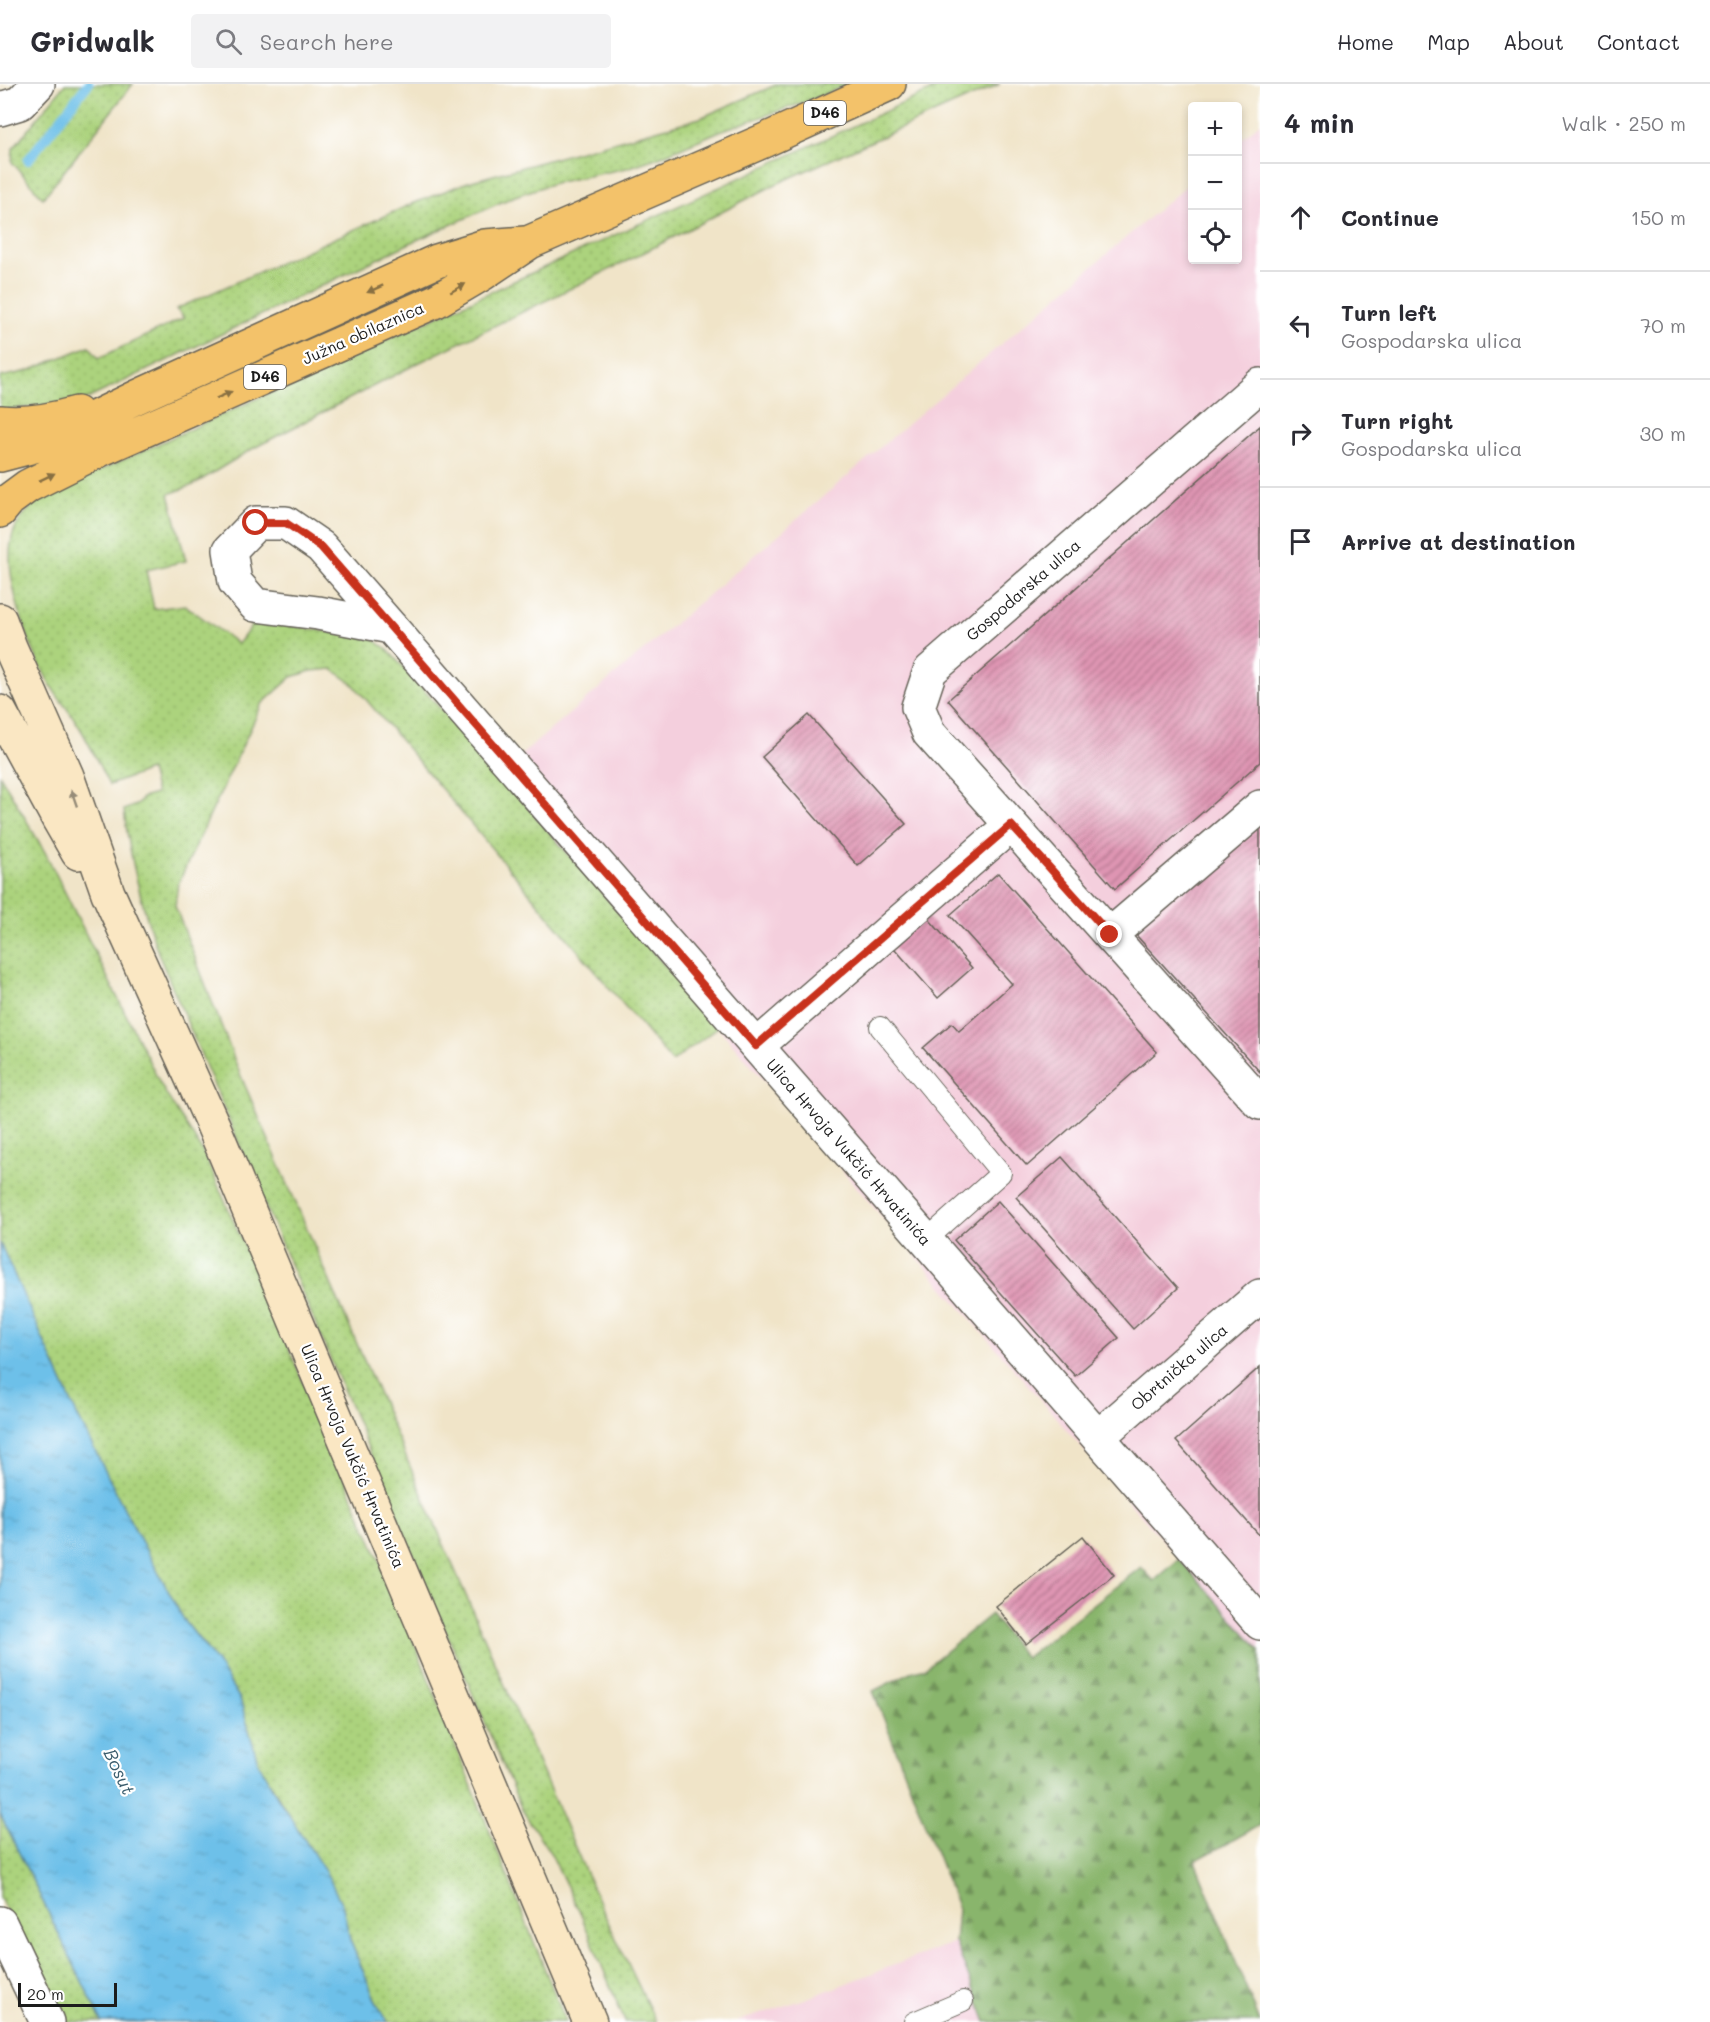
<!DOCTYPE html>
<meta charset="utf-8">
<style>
body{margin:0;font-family:Mali,sans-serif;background:#f2f2f3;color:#2b2b33}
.controls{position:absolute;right:18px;top:18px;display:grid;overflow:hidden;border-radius:6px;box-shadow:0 3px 9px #0003}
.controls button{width:54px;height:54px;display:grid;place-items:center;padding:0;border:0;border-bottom:2px solid #e1e1e2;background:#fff;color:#2b2b33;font:30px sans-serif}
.scale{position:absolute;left:18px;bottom:15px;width:99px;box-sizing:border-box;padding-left:6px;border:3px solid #1c1c1c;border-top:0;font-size:16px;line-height:21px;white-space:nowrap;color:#1c1c1c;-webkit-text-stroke:4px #fff;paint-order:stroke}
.stop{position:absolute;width:18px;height:18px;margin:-14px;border:4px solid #c8321e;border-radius:50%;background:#fff}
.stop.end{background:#c8321e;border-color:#fff;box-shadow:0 2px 6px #0008}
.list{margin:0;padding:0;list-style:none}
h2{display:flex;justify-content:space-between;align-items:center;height:78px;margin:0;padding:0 24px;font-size:26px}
h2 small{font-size:20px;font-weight:400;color:#7c7c81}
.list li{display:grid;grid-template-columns:39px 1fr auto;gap:18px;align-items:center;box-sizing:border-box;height:108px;padding:0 24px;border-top:2px solid #e1e1e2}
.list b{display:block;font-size:22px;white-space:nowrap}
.list p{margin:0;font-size:20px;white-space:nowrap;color:#7c7c81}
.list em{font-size:20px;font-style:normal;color:#7c7c81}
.icon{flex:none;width:33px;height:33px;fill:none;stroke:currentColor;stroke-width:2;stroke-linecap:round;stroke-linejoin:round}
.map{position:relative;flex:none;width:1260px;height:1938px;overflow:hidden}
header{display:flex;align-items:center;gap:36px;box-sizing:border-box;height:84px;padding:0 30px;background:#fff;border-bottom:2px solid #e1e1e2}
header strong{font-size:28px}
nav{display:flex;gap:33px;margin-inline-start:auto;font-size:21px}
.search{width:420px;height:54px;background:#f2f2f3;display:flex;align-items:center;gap:15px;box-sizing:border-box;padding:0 21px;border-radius:6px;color:#7c7c81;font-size:22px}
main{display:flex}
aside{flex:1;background:#fff}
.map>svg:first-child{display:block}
</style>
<header>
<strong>Gridwalk</strong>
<div class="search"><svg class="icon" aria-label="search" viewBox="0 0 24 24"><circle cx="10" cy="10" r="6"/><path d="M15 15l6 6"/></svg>Search here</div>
<nav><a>Home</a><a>Map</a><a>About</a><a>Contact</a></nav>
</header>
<main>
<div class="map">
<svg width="1260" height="1938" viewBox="0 0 1260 1938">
<defs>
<pattern id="grass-dots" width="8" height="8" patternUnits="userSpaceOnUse" patternTransform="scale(1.5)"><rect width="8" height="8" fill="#acd37d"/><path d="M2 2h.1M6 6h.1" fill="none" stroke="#93b56b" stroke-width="1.8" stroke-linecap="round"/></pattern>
<pattern id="forest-firs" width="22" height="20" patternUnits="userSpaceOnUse" patternTransform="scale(1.5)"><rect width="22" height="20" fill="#89b56c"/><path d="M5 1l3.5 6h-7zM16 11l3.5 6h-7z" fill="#6f9258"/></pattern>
<pattern id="water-ripples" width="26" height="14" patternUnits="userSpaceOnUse" patternTransform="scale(1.5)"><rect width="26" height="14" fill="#6dc0e9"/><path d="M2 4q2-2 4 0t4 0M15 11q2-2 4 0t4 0" fill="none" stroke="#5ea4c7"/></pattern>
<pattern id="building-hatch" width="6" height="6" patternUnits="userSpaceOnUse" patternTransform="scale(1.5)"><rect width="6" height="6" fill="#df95b3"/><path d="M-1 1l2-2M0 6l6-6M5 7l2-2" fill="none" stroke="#b47991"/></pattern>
</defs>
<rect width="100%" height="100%" fill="#fff"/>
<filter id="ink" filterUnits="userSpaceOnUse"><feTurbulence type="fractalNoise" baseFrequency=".0167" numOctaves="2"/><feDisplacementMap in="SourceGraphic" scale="12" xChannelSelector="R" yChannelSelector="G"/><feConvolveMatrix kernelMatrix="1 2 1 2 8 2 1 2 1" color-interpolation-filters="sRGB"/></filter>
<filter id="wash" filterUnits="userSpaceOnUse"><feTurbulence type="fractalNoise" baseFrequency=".008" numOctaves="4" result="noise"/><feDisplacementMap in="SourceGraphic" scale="24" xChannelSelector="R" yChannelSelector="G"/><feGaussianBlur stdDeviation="1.35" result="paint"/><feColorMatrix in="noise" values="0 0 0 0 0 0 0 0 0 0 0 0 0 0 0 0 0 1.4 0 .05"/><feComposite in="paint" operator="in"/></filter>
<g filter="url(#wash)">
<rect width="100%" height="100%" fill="#f0e4c8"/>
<path fill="#f4cfdd" d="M 1260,39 L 1260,1566 L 1135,1425 L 499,690 L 1192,97 L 1192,176 L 1238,176 L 1238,58 Z
M 955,1858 L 986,1938 L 736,1938 L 805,1915 Z"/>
<path fill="url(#grass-dots)" stroke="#64784c" stroke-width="1.5" d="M 65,0 L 133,0 L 43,114 L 12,78 L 13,64 Z
M 778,0 L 849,0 L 811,16 L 720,47 L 659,73 L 627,84 L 554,99 L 515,112 L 408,160 L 85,316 L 0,327 L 0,293 L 28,287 L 89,262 L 99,274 L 184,234 L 176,225 L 407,122 L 468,98 L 700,34 Z
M 945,0 L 1000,0 L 776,100 L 635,173 L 418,279 L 252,365 L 193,401 L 169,410 L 186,477 L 146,486 L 154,525 L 185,521 L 238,560 L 256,536 L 373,555 L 387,565 L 499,690 L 718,943 L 672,978 L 353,600 L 332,585 L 311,587 L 292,593 L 262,620 L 178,800 L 175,822 L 240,990 L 600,1821 L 656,1938 L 625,1938 L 581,1831 L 551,1770 L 522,1726 L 160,874 C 144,830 129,772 124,726 L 138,720 L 142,714 L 156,710 L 150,686 L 109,701 C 99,682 91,662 80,644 C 73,632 64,621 56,610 C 33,574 0,492 13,450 C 17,436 30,424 40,414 Z
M 0,691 L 46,770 L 161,1001 C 175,1027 194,1050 207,1076 L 395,1511 L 566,1938 L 388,1938 L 377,1920 L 350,1856 L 343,1823 L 258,1678 L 240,1615 L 216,1577 L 184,1536 L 131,1438 L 77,1331 L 0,1159 Z
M 0,1730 L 102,1938 L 62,1938 L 0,1814 Z"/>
<path fill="url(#forest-firs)" stroke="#526844" stroke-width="1.5" d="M 1179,1475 L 1260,1566 L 1260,1741 L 1195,1777 L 1260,1938 L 986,1938 L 955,1858 L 958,1825 L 873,1607 L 911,1588 L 925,1584 L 991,1530 L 1025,1574 L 1141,1483 L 1154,1497 Z"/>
<path fill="url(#water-ripples)" stroke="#446e82" stroke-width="1.5" d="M 0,1159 L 77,1331 L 131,1438 L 184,1536 L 216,1577 L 240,1615 L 258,1678 L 278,1714 L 328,1792 L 343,1823 L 350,1856 L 377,1920 L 388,1938 L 102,1938 L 0,1730 Z"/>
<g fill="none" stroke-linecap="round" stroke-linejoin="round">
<path stroke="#6dc0e9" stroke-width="10" d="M 28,76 L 88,0"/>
</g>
<g id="blocks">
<path fill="url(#building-hatch)" d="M 1260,342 L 1260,678 L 1115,805 L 948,616 Z
M 809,631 L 906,740 L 858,782 L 762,673 Z
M 1260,741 L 1260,988 L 1136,851 Z
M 998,789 L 1157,968 L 1027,1082 L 923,964 L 952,939 L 959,947 L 1012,900 L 950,831 Z
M 921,826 L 972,884 L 938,914 L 887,856 Z
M 1062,1073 L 1178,1204 L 1133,1245 L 1016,1113 Z
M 998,1117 L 1119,1254 L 1075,1292 L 954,1156 Z
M 1260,1283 L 1260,1452 L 1176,1357 Z
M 1083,1452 L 1114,1491 L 1026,1560 L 996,1522 Z"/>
</g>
</g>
<g filter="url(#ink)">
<use href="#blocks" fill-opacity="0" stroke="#666258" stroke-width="1.5"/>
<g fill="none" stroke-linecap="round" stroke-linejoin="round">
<g stroke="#666258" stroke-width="22">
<path id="service" d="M 880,943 L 1001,1089 L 926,1156
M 914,1938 L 963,1917"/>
</g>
<g stroke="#666258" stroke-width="36">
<path id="minor" d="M 0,25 L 20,19 L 38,0
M 1260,301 L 930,587 L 918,623 L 929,649 L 1260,1019
M 391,543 L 318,529 L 255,521 L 235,498 L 230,466 L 256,439 L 286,439 L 321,463 L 1260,1539
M 1110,851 L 1260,723
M 757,962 L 1011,741
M 1098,1353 L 1260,1212
M 0,1839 L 47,1938"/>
</g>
<g stroke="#666258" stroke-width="36">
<path id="secondary" d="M 0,536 L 10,563 L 67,692 L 108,809 L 213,1041 L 590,1938
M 0,628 L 59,736 L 78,769"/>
</g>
<g stroke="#666258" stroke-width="36">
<path id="primary" d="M 0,338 C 27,341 52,336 77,329
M 0,371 L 38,361 L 137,313 L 437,177 L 485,162 L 525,159
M 0,427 L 9,416 L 28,402 L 102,365 L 436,217 L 482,190 L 530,158 L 761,58 L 889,0"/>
</g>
<use href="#service" stroke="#fff" stroke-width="20"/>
<use href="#minor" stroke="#fff" stroke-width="33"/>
<use href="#secondary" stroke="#fae7c3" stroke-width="33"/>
<use href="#primary" stroke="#f3c26a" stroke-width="33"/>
</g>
<defs><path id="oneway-solid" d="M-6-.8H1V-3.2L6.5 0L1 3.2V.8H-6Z" transform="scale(1.5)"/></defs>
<g fill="#886f43">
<use href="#oneway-solid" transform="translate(458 204) rotate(-30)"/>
<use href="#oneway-solid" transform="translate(375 205) rotate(156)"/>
<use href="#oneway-solid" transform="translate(224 311) rotate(-24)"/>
<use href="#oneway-solid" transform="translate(47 393) rotate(-26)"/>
</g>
<use fill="#968c78" href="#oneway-solid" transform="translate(74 714) rotate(-109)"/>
</g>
<g fill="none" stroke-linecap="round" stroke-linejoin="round" filter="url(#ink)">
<path stroke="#c8321e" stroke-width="8" d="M 256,439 L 286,439 L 321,463 L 756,962 L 1011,741 L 1110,851"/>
</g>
<g text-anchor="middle" stroke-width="4.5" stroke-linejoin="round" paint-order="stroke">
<g fill="#fff" stroke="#606060" stroke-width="1.5">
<rect x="804" y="17" width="42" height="24" rx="4.5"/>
<rect x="244" y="281" width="42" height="24" rx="4.5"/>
</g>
<g font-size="15" font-weight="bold" fill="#1c1c1c">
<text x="825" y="34">D46</text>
<text x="265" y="298">D46</text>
</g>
<g font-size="16" fill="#1c1c1c" stroke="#fff">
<text transform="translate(363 249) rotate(-24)" y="6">Južna obilaznica</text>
<text transform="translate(1023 506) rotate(-41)" y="6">Gospodarska ulica</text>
<text transform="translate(849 1068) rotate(49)" y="6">Ulica Hrvoja Vukčić Hrvatinića</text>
<text transform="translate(1179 1283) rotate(-41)" y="6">Obrtnička ulica</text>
<text transform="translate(353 1372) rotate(67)" y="6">Ulica Hrvoja Vukčić Hrvatinića</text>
</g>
<g font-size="18" font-style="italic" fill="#3c5e6e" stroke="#fff">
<text transform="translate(119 1688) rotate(65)" y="6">Bosut</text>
</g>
</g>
</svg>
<div class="controls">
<button>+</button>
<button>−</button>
<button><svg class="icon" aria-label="locate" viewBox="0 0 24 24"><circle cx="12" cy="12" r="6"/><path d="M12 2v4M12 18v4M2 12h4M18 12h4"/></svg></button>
</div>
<div class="scale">20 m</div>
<div class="stop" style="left:256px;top:439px"></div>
<div class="stop end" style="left:1110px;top:851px"></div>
</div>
<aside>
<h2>4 min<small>Walk · 250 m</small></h2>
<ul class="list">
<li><svg class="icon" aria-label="ahead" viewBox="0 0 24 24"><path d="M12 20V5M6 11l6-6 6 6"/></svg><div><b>Continue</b></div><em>150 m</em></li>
<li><svg class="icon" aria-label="left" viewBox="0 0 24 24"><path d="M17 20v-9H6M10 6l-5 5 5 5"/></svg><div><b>Turn left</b><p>Gospodarska ulica</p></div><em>70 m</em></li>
<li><svg class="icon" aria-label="right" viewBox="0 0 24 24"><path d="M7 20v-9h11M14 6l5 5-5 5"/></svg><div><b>Turn right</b><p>Gospodarska ulica</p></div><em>30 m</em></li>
<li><svg class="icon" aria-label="arrive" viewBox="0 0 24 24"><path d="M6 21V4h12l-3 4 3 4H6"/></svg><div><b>Arrive at destination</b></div></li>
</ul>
</aside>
</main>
